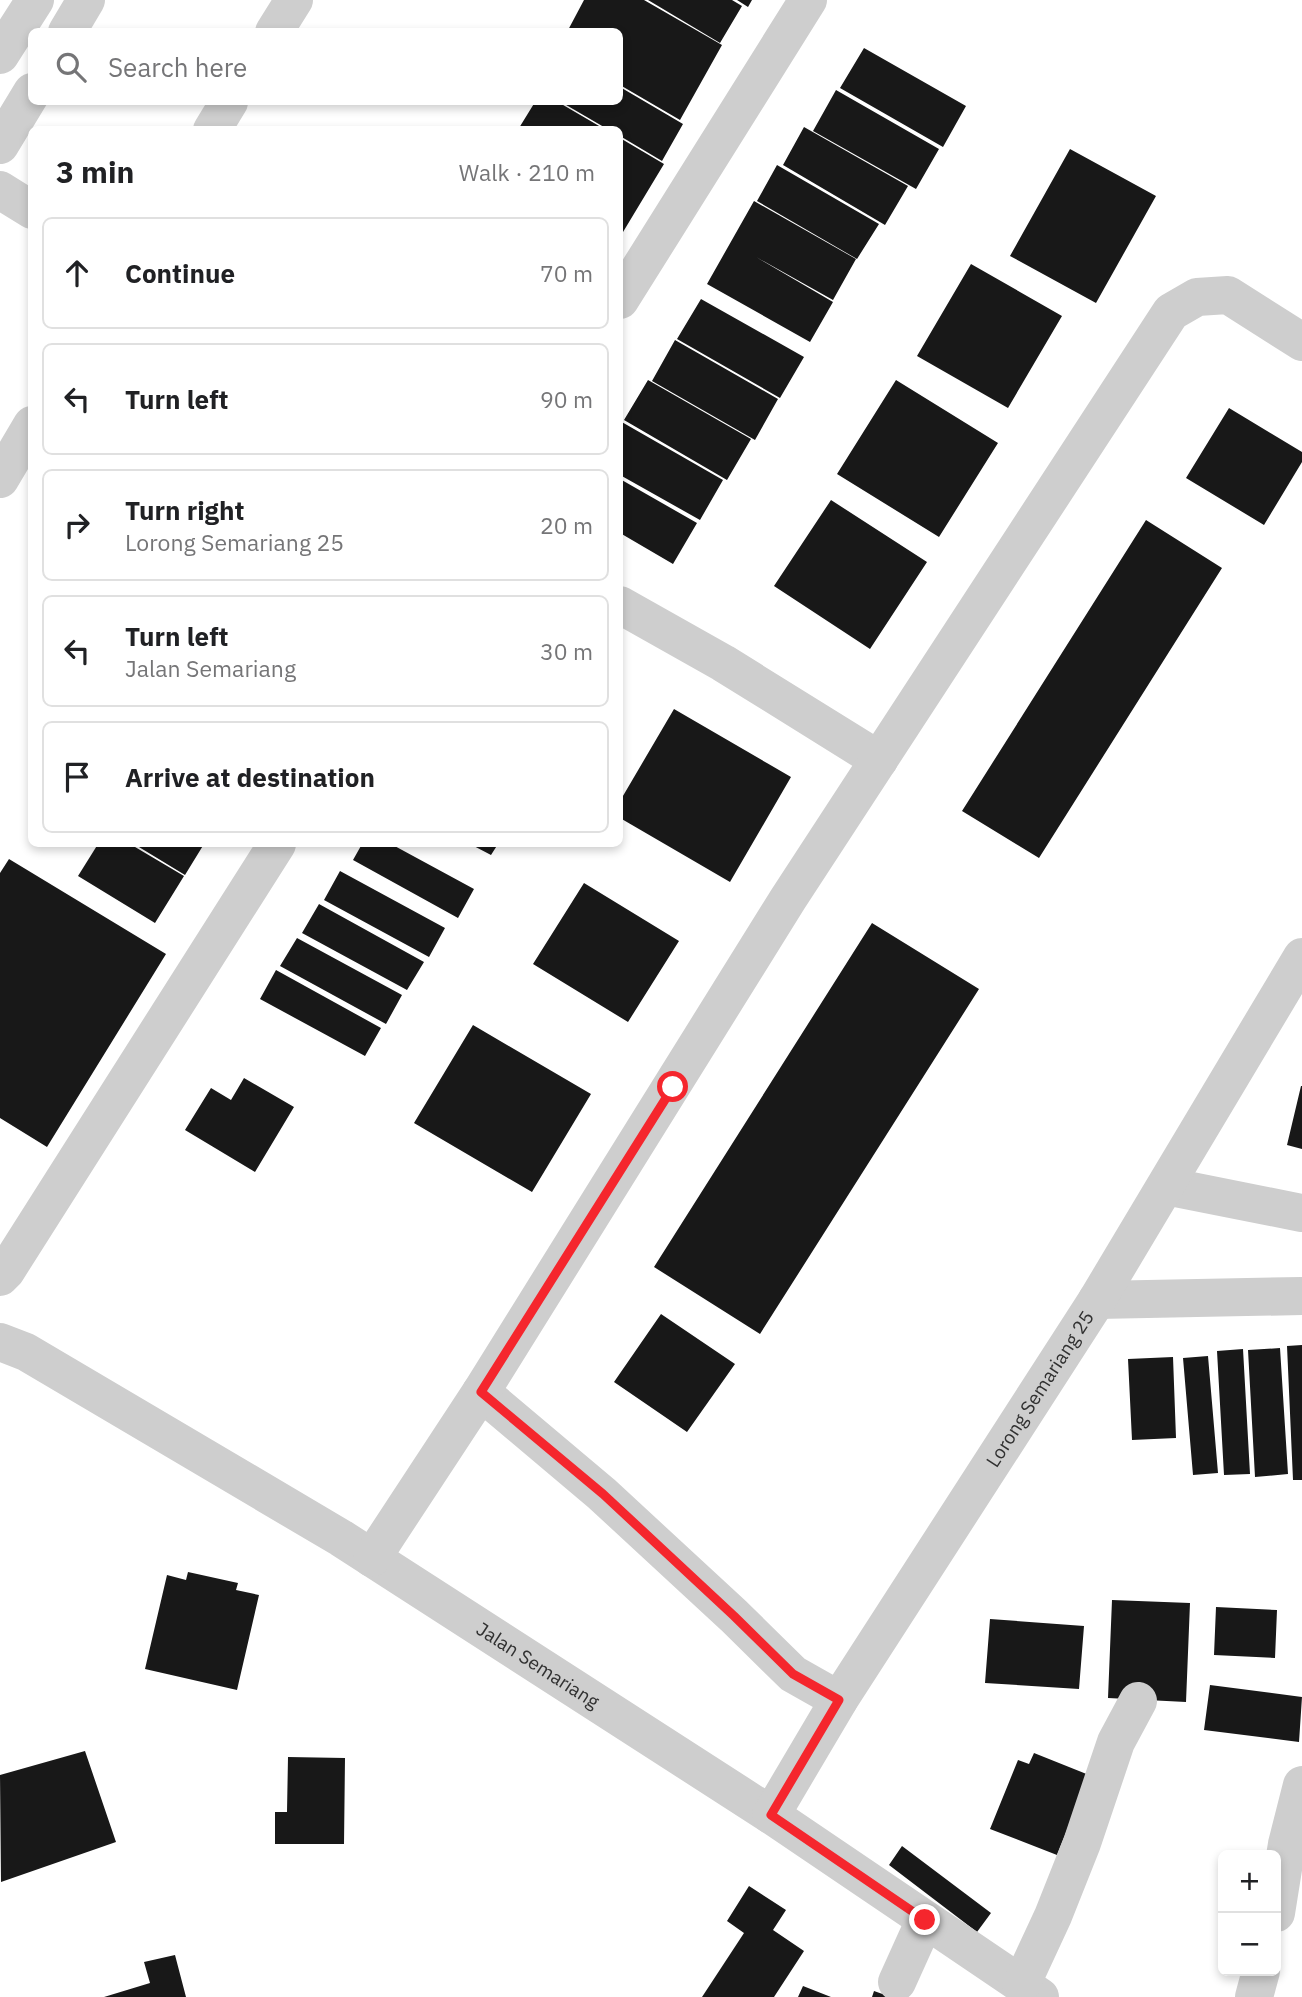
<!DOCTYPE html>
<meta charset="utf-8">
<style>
body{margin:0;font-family:"IBM Plex Sans",sans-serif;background:#f6f6f6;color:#202124}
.controls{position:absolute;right:21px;bottom:21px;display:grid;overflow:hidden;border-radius:10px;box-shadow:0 4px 10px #0003}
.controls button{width:63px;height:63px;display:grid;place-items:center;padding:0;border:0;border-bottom:2px solid #e0e0e0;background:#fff;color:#202124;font:35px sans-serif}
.stop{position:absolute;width:21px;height:21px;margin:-16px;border:5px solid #f5262d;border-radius:50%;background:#fff}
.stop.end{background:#f5262d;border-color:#fff;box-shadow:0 2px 7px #0008}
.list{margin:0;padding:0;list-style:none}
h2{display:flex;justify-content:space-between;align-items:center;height:91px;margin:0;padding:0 28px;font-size:30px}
h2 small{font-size:23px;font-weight:400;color:#757577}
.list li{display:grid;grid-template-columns:46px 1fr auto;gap:21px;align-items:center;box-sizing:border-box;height:112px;margin:0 14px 14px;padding:0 14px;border:2px solid #e0e0e0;border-radius:10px}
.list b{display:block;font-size:26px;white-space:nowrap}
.list p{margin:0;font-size:23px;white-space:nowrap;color:#757577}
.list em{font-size:23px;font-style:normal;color:#757577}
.icon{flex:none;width:38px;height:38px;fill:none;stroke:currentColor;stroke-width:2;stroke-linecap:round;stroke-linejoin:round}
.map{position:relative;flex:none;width:1302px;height:1997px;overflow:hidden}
.search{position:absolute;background:#fff;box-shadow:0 4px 10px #0003;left:28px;top:28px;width:595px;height:77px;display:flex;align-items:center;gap:18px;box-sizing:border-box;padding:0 24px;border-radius:10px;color:#757577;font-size:26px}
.panel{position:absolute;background:#fff;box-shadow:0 4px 10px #0003;left:28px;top:126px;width:595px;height:721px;border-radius:10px}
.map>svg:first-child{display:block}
</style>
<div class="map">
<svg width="1302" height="1997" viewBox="0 0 1302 1997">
<rect width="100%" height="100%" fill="#fff"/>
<path fill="#181818" d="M 584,0 L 644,0 L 722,45 L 680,120 L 620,85 L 620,32 L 567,32 Z
M 648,0 L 732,0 L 742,6 L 720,43 Z
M 737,0 L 752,0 L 748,7 Z
M 864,48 L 966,106 L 943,147 L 840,88 Z
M 620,87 L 683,124 L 662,161 L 620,136 L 620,130 L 609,130 L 561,102 L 620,102 Z
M 836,90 L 939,149 L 916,189 L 813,131 Z
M 535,102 L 558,102 L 606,130 L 522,130 L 519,128 Z
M 804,127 L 908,186 L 885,225 L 783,165 Z
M 620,138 L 664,164 L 620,237 Z
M 1070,149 L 1156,196 L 1096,303 L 1010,256 Z
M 777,165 L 879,224 L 857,259 L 757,201 Z
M 754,201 L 856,259 L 833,300 L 756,257 L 833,302 L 810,342 L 707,284 Z
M 971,264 L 1062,316 L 1008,408 L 917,356 Z
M 701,299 L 804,357 L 780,398 L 677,339 Z
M 675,340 L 778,399 L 755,440 L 652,381 Z
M 648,380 L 751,439 L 727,480 L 624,420 Z
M 896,380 L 998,443 L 939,537 L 837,474 Z
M 1229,408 L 1302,452 L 1302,462 L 1264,525 L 1186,478 Z
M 620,421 L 723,480 L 700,520 L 620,475 Z
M 620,479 L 697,523 L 673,564 L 620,533 Z
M 831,500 L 927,562 L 870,649 L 774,586 Z
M 1146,520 L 1222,568 L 1039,858 L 962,811 Z
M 674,709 L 791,777 L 730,882 L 620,818 L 620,801 Z
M 98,844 L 130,844 L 184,876 L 155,923 L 78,876 Z
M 134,844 L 204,844 L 185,875 Z
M 362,844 L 391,844 L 474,889 L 458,918 L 353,860 Z
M 470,844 L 498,844 L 491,855 Z
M 9,859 L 166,954 L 47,1147 L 0,1118 L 0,873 Z
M 340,871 L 445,928 L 429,957 L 324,900 Z
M 584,883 L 679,941 L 628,1022 L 533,964 Z
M 319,904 L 424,962 L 407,990 L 302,933 Z
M 872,923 L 979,989 L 760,1334 L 654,1267 Z
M 297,938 L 402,995 L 386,1024 L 280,966 Z
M 276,970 L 381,1028 L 365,1056 L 260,999 Z
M 473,1025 L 591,1094 L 532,1192 L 414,1123 Z
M 244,1078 L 294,1107 L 255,1172 L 185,1130 L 211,1088 L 231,1100 Z
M 1301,1086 L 1302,1086 L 1302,1149 L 1287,1145 Z
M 661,1314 L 735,1364 L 687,1432 L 614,1382 Z
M 1302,1345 L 1302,1480 L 1293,1480 L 1287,1346 Z
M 1280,1348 L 1288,1474 L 1255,1477 L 1248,1350 Z
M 1243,1349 L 1250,1474 L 1224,1475 L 1217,1351 Z
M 1208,1356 L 1218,1473 L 1193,1475 L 1183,1358 Z
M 1173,1357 L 1176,1438 L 1132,1440 L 1128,1359 Z
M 188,1572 L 238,1583 L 236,1590 L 259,1595 L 237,1690 L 145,1669 L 167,1575 L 186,1580 Z
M 1112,1600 L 1190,1603 L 1186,1702 L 1108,1698 Z
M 1216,1607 L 1277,1610 L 1275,1658 L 1214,1655 Z
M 990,1619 L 1084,1626 L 1079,1689 L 985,1683 Z
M 1210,1685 L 1302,1697 L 1299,1742 L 1204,1730 Z
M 85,1751 L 116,1842 L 1,1882 L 0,1775 Z
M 1034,1753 L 1089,1775 L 1057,1855 L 990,1829 L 1018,1760 L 1029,1764 Z
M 288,1757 L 345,1758 L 344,1844 L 275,1844 L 275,1812 L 287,1812 Z
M 902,1846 L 991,1913 L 977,1932 L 889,1865 Z
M 749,1886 L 786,1910 L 773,1930 L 804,1951 L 774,1997 L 702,1997 L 744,1933 L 727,1921 Z
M 175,1955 L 186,1997 L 104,1997 L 150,1983 L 144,1962 Z
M 803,1986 L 831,1997 L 798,1997 Z
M 874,1991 L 891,1997 L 872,1997 Z"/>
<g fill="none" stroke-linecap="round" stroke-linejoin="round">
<g stroke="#cecece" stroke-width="38">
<path d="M 67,32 L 86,0"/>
<path d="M 274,32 L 294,0"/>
<path d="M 0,55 L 35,0"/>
<path d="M 212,130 L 229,102"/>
<path d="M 0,145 L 32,92"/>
<path d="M 0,190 L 32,210"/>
<path d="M 620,300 L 808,0"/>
<path d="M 0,479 L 32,425"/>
<path d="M 620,605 L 723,663 L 879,760"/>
<path d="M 1166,1186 L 1302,1213"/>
<path d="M 0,1277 L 6,1271 L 277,844"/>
<path d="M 1097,1300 L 1302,1296"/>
<path id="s1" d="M 0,1342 L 26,1352 L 341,1538 L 771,1815 L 1040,1997"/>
<path d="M 481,1392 L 602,1494 L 734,1616 L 793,1674 L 839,1700"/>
<path d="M 372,1558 L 481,1392 L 788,899 L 1171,312 L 1197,297 L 1228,295 L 1302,342"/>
<path id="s2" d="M 771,1815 L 839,1700 L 1097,1300 L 1302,957"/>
<path d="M 1276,1913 L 1287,1844 L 1302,1785"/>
<path d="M 897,1982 L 925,1920"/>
<path d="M 1021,1985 L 1053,1916 L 1082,1843 L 1116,1742 L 1138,1701"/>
<path d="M 1254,1997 L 1261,1971"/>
</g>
</g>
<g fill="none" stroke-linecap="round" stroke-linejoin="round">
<path stroke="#f5262d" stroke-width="9" d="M 673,1087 L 481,1392 L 603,1494 L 734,1616 L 793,1674 L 839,1700 L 771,1815 L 925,1920"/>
</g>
<g text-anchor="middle" stroke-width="7" stroke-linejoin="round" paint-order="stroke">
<g font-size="19" fill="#313131" stroke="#fff">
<text dy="7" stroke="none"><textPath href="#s2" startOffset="504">Lorong Semariang 25</textPath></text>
<text dy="7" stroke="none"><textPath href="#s1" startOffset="628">Jalan Semariang</textPath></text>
</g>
</g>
</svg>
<div class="controls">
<button>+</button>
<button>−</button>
</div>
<div class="stop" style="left:673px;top:1087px"></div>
<div class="stop end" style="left:925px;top:1920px"></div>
<div class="search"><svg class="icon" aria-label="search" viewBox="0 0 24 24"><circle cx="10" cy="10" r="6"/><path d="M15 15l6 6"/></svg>Search here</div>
<section class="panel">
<h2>3 min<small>Walk · 210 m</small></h2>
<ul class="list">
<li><svg class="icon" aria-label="ahead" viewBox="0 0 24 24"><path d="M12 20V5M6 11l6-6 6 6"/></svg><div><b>Continue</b></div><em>70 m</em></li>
<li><svg class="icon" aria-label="left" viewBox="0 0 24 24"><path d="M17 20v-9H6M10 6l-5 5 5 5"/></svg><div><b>Turn left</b></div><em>90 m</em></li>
<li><svg class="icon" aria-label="right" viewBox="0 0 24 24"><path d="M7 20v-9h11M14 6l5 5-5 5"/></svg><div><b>Turn right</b><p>Lorong Semariang 25</p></div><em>20 m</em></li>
<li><svg class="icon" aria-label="left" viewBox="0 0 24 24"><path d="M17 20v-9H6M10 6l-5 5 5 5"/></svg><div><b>Turn left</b><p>Jalan Semariang</p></div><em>30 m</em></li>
<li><svg class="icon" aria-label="arrive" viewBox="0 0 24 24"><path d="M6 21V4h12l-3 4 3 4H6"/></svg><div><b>Arrive at destination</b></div></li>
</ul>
</section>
</div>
